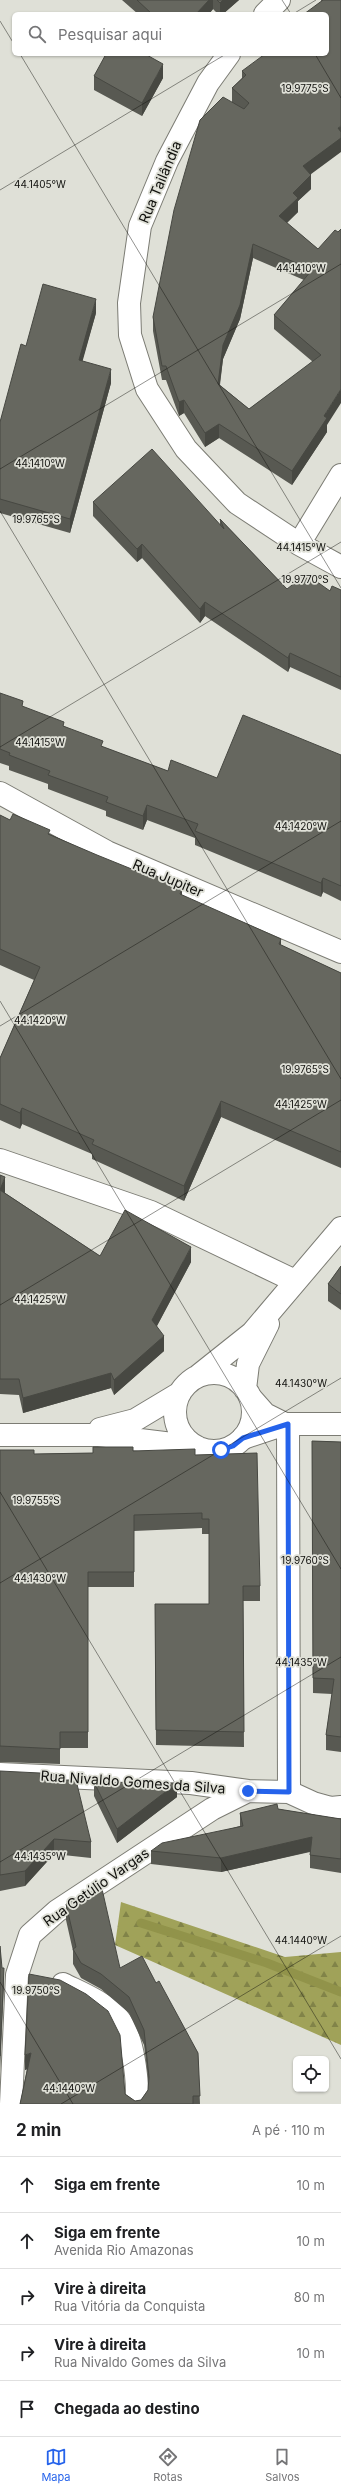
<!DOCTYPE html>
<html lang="pt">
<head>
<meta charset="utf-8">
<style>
	body { margin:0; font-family:Inter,sans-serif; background:#f2f2f2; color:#202124 }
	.controls { position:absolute; right:12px; bottom:12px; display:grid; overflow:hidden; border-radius:6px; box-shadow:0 1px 3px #0004 }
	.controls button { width:36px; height:36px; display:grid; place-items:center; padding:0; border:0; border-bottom:1px solid #e0e0e0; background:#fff; color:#202124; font:20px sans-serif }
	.stop { position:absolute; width:12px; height:12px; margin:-9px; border:3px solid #2563eb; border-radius:50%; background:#fff }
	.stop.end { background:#2563eb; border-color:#fff; box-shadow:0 1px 4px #0008 }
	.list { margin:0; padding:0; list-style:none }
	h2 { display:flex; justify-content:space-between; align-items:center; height:52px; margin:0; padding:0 16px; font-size:17px }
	h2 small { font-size:13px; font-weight:400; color:#757577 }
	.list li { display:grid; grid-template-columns:26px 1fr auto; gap:12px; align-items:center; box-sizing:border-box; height:56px; padding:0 16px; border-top:1px solid #e0e0e0 }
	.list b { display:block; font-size:15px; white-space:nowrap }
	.list p { margin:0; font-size:13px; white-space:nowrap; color:#757577 }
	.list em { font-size:13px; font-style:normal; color:#757577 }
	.icon { flex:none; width:22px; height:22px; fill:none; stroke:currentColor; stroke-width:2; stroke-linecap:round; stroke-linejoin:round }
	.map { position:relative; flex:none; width:341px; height:2104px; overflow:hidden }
	.search { position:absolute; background:#fff; box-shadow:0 1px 3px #0004; left:12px; right:12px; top:12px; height:44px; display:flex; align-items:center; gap:10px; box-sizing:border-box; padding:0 14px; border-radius:6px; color:#757577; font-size:15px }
	.sheet { height:332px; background:#fff }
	nav { display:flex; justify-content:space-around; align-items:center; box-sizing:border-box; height:56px; border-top:1px solid #e0e0e0; background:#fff; font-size:11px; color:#757577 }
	nav a { display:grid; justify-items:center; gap:2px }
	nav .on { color:#2563eb }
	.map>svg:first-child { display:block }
	.forest { fill:url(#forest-firs) }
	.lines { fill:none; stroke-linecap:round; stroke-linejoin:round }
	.stream { stroke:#91934a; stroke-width:9 }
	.minor-casing { stroke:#7c7c74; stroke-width:24 }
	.major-casing { stroke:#7c7c74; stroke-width:24 }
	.minor { stroke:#fff; stroke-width:22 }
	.major { stroke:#fff; stroke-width:22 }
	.wall { fill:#585952; fill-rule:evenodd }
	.shaded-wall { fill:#474842 }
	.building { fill:#66675f; stroke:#474842; fill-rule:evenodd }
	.route { stroke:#2563eb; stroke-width:5 }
	.ticks { fill:none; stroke:#11110e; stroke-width:1; stroke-opacity:0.45 }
	.labels { text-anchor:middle; stroke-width:3.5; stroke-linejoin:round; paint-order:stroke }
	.street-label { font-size:14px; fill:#11110e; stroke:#dfe0d7 }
	.ticks-label { font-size:10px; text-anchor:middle; fill:#11110e; stroke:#dfe0d7; stroke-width:3.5; stroke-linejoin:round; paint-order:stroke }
</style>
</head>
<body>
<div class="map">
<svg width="341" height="2104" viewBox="0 0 341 2104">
	<defs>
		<pattern id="forest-firs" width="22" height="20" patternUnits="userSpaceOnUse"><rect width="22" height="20" fill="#a0a259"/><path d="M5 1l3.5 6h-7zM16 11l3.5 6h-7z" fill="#818348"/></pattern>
	</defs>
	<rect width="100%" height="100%" fill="#dfe0d7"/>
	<path class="forest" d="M 121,1902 L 285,1957 L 341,1952 L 341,2045 L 115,1945 Z"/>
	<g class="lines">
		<path class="stream" d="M 141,1923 L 267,1963 L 341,1992"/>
		<defs>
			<path id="minor" d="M 265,14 L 279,0
				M 229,54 L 208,83 L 167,161 L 140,226 L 129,303 L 130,335 L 147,389 L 186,449 L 237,503 L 299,544 L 341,567
				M 299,544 L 341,475
				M 0,793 L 107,852 L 341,952
				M 0,1160 L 151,1212 L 295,1281
				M 250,1397 L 265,1414 L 285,1424
				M 288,1424 L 289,1792
				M 243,1438 L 285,1424 L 341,1424
				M 0,1774 L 191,1783 L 248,1791 L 289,1792 L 313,1803 L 331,1808 L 341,1807
				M 63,1984 C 81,1993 104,2002 118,2018 C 133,2035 139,2082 136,2104
				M 11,2104 L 17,1975 L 30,1935 L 57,1911 L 212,1809 L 248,1791"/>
			<path id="major" d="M175 1412a39 39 0 1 1 78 0a39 39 0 1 1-78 0Z
				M 198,1376 L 252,1333 L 341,1228
				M 245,1389 L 248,1364 L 268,1324
				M 100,1429 L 135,1420 L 180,1393
				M 0,1435 L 99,1435 L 197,1447"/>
		</defs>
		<use href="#minor" class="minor-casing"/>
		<use href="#major" class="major-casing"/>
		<use href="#minor" class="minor"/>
		<use href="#major" class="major"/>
	</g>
	<path class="wall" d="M 122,0 L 239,0 L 223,14 L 218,14 L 213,9 L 209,14 L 138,14 Z
		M 321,0 L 341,0 L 311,174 L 311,189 L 298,201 L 298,212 L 287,223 L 318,249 L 327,432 L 292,485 L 219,438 L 205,447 L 184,413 L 179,416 L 166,380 L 162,380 L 153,331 L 153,317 L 234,104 L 232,102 L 232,88 L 242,78 L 242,71 L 327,54 ZM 253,258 L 304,280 L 274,315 L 274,329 L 313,362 L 249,409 L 220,385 L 223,359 L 240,319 Z
		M 94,76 L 163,78 L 142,116 L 94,90 Z
		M 96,313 L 82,361 L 111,383 L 70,533 L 0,513 L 0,422 L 26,346 Z
		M 93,502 L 220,525 L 220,519 L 287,589 L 330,591 L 341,590 L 341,690 L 290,667 L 288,672 L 205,616 L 200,623 L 142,558 L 137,562 L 93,516 Z
		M 0,693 L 23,707 L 64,726 L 103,747 L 168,771 L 217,778 L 341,755 L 341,901 L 323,892 L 321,897 L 195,845 L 195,838 L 147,820 L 143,830 L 106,816 L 106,811 L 48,789 L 48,784 L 9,770 L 9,766 L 0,763 Z
		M 0,815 L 10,820 L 50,834 L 182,895 L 281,945 L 341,973 L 341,1168 L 221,1117 L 184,1201 L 92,1159 L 92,1154 L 22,1124 L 20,1129 L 0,1120 L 0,1058 L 34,980 L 0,965 Z
		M 0,1175 L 5,1193 L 100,1256 L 191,1262 L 157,1326 L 164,1351 L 114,1395 L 111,1388 L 23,1413 L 19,1395 L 0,1394 Z
		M 341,1266 L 341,1310 L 328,1301 L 328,1284 Z
		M 312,1441 L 341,1442 L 341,1752 L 326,1750 L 326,1735 L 332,1694 L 313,1693 Z
		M 0,1450 L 34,1454 L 93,1453 L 133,1451 L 195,1455 L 260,1586 L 260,1601 L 243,1601 L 244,1747 L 156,1745 L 155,1604 L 209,1604 L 209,1534 L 202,1534 L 202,1528 L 134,1531 L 134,1587 L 88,1587 L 88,1748 L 60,1748 L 60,1764 L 0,1762 Z
		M 0,1771 L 60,1780 L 91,1842 L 91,1858 L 54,1854 L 25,1886 L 0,1891 Z
		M 94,1782 L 177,1797 L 117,1843 L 94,1796 Z
		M 278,1809 L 341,1819 L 341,1873 L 310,1868 L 310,1852 L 221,1872 L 151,1864 L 151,1851 L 240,1826 L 240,1813 Z
		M 66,1904 L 120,1968 L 156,1983 L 198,2053 L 200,2104 L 20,2104 L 27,2069 L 25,2070 L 25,2055 L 125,2094 L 135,2101 L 141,2100 L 148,2090 L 149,2086 L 144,2045 L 129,2013 L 101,1989 L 81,1978 L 73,1964 L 73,1951 L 66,1920 Z"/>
	<path class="shaded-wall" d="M 209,0 L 213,0 L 213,9 L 209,14 L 196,14 Z
		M 223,0 L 239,0 L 223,14 L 220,14 L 220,3 Z
		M 163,64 L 163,78 L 142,116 L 142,103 Z
		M 341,126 L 341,152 L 303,180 L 303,166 L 338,128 Z
		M 311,175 L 311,189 L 298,201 L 298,212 L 279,230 L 279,216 L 293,193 Z
		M 253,244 L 253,258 L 240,319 L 223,359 L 218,397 L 218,384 L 223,345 Z
		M 96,299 L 96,313 L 79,374 L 79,360 Z
		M 111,369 L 111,383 L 70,533 L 70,519 Z
		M 341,389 L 341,403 L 327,425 L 327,432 L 292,485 L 292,471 L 324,416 Z
		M 184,400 L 184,413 L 179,416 L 179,402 Z
		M 219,424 L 219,438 L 205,447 L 205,433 Z
		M 142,544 L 142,558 L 137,562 L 137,549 Z
		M 205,602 L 205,616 L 200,623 L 200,609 Z
		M 290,653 L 290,667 L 288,672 L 288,658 Z
		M 147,805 L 147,820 L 143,830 L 143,816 Z
		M 323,878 L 323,892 L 321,897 L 321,883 Z
		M 182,888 L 182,903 L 180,894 Z
		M 281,939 L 281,954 L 279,944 Z
		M 221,1101 L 221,1117 L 184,1201 L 184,1186 Z
		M 22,1108 L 22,1124 L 20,1129 L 20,1113 Z
		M 5,1177 L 5,1193 L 0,1206 L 0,1190 Z
		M 191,1247 L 191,1262 L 152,1335 L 152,1320 Z
		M 164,1336 L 164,1351 L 114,1395 L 114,1380 Z
		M 111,1373 L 111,1388 L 23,1413 L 23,1398 Z
		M 177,1783 L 177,1797 L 117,1843 L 117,1829 Z
		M 312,1837 L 312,1851 L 221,1872 L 221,1858 Z
		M 54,1839 L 54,1854 L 25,1886 L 25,1871 Z
		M 4,1968 L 4,1984 L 0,2071 L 0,2056 Z
		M 31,2053 L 31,2068 L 25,2070 L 25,2055 Z"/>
	<path class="building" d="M 137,0 L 209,0 L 196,14 L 152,14 Z
		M 217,0 L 223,0 L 220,3 Z
		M 323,0 L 341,0 L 341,126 L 338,128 L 341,132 L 341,138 L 303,166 L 311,175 L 293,193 L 298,198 L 279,216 L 318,249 L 335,230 L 338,232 L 341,229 L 341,389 L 324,416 L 327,418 L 292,471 L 219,424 L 205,433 L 184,400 L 179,402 L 166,366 L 162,366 L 153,317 L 174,210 L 200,120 L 223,97 L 244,109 L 249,103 L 232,88 L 246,75 L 242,71 L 265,54 L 327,54 L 327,14 L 304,14 ZM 253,244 L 312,270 L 274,315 L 321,355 L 249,409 L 218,384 L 223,345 L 240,305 Z
		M 106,54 L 145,54 L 163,64 L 142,103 L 94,76 Z
		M 43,284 L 96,299 L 79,360 L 111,369 L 70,519 L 0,499 L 0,422 L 21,344 L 26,346 Z
		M 152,449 L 224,529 L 220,519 L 287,589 L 306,574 L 330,591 L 332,586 L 341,590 L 341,677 L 290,653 L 288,658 L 205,602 L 200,609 L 142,544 L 137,549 L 93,502 Z
		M 0,693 L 23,701 L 22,706 L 64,722 L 63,726 L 103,741 L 101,746 L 168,771 L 171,760 L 217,778 L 243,715 L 341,755 L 341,886 L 323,878 L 321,883 L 195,831 L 198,824 L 147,805 L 143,816 L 106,802 L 108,797 L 48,775 L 50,771 L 9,755 L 10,753 L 0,749 Z
		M 13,814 L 50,830 L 48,834 L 97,855 L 144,874 L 146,871 L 182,888 L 180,894 L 281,939 L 279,944 L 341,973 L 341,1152 L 221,1101 L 184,1186 L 92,1144 L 94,1140 L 22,1108 L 20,1113 L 0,1104 L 0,1058 L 40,967 L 0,949 L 0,815 L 10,820 Z
		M 0,1175 L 5,1177 L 0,1190 Z
		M 0,1190 L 100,1256 L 125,1210 L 191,1247 L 152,1320 L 164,1336 L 114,1380 L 111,1373 L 23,1398 L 19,1379 L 0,1379 Z
		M 341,1266 L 341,1294 L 328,1284 Z
		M 312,1441 L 341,1442 L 341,1737 L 326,1735 L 334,1679 L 313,1678 Z
		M 93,1447 L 133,1447 L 133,1451 L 195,1449 L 195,1455 L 257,1453 L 260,1586 L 243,1586 L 244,1732 L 156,1730 L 155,1604 L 209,1604 L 209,1519 L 202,1519 L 202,1513 L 134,1515 L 134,1572 L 88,1572 L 88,1732 L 60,1732 L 60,1749 L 0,1746 L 0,1450 L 34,1450 L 34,1454 L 93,1453 Z
		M 0,1771 L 60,1774 L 60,1780 L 76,1780 L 91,1842 L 54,1839 L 25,1871 L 0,1875 Z
		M 94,1782 L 177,1783 L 117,1829 Z
		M 277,1804 L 278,1809 L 341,1819 L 341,1859 L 310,1855 L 312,1837 L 221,1858 L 151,1851 L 162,1843 L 243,1826 L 240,1813 Z
		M 102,1889 L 120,1968 L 142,1956 L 156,1983 L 159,1981 L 198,2053 L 200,2096 L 193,2096 L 193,2104 L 20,2104 L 31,2053 L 25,2055 L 29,1974 L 60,1980 L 86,1994 L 108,2011 L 120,2035 L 125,2094 L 135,2101 L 141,2100 L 148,2090 L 149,2077 L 144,2030 L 129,1997 L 101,1974 L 81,1963 L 73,1949 L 76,1947 L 66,1904 L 84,1893 Z
		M 0,1946 L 2,1968 L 4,1968 L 0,2056 Z"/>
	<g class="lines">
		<path class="route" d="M 221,1450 L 233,1446 L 243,1438 L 288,1424 L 289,1792 L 248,1791"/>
	</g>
	<path class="ticks" d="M 282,0 L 291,14M 293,14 L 316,0M 0,21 L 14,44M 20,54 L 341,588M 315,54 L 341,98M 0,190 L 226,54M 0,469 L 341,264M 0,511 L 341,1079M 0,747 L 341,542M 0,1001 L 341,1569M 0,1026 L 341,821M 0,1305 L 341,1100M 0,1492 L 341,2059M 0,1583 L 341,1378M 0,1862 L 341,1657M 0,1982 L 73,2104M 61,2104 L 341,1936"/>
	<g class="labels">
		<g class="street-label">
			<text transform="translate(160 182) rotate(-67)" y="5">Rua Tailândia</text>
			<text transform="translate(168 878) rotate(23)" y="5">Rua Jupiter</text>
			<text transform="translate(133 1782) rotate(4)" y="5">Rua Nivaldo Gomes da Silva</text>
			<text transform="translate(96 1887) rotate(-35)" y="5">Rua Getúlio Vargas</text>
		</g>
	</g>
	<g class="ticks-label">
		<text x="305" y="92">19.9775°S</text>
		<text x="40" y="188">44.1405°W</text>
		<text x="301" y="272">44.1410°W</text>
		<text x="40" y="467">44.1410°W</text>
		<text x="36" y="523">19.9765°S</text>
		<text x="301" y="551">44.1415°W</text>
		<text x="305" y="583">19.9770°S</text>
		<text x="40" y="746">44.1415°W</text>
		<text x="301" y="830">44.1420°W</text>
		<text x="40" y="1024">44.1420°W</text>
		<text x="305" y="1073">19.9765°S</text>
		<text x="301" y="1108">44.1425°W</text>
		<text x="40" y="1303">44.1425°W</text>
		<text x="301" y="1387">44.1430°W</text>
		<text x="36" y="1504">19.9755°S</text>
		<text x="305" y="1564">19.9760°S</text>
		<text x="40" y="1582">44.1430°W</text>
		<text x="301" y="1666">44.1435°W</text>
		<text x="40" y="1860">44.1435°W</text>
		<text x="301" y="1944">44.1440°W</text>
		<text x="36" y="1994">19.9750°S</text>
		<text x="69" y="2092">44.1440°W</text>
	</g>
</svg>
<div class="controls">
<button><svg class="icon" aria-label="locate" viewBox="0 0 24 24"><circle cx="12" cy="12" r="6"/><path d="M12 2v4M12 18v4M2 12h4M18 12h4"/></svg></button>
</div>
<div class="stop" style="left:221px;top:1450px"></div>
<div class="stop end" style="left:248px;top:1791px"></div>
<div class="search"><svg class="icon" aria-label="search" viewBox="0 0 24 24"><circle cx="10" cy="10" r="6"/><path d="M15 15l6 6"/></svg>Pesquisar aqui</div>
</div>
<section class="sheet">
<h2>2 min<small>A pé · 110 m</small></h2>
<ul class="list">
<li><svg class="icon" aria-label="ahead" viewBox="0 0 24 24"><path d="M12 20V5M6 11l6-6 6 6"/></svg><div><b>Siga em frente</b></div><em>10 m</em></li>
<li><svg class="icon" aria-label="ahead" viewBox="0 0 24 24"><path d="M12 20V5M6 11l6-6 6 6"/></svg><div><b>Siga em frente</b><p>Avenida Rio Amazonas</p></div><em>10 m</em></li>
<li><svg class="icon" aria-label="right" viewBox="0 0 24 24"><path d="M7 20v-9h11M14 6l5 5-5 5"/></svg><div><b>Vire à direita</b><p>Rua Vitória da Conquista</p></div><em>80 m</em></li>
<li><svg class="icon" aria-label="right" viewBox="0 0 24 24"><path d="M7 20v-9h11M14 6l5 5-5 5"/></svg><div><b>Vire à direita</b><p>Rua Nivaldo Gomes da Silva</p></div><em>10 m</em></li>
<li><svg class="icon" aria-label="arrive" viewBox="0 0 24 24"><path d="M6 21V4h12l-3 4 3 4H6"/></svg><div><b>Chegada ao destino</b></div></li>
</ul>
</section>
<nav>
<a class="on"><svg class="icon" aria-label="map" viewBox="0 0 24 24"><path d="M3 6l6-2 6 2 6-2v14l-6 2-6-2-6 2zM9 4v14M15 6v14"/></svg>Mapa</a>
<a><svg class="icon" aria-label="directions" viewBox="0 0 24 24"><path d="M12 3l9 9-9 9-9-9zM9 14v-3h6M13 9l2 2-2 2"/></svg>Rotas</a>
<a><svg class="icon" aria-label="saved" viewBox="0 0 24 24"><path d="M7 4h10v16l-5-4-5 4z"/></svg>Salvos</a>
</nav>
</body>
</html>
